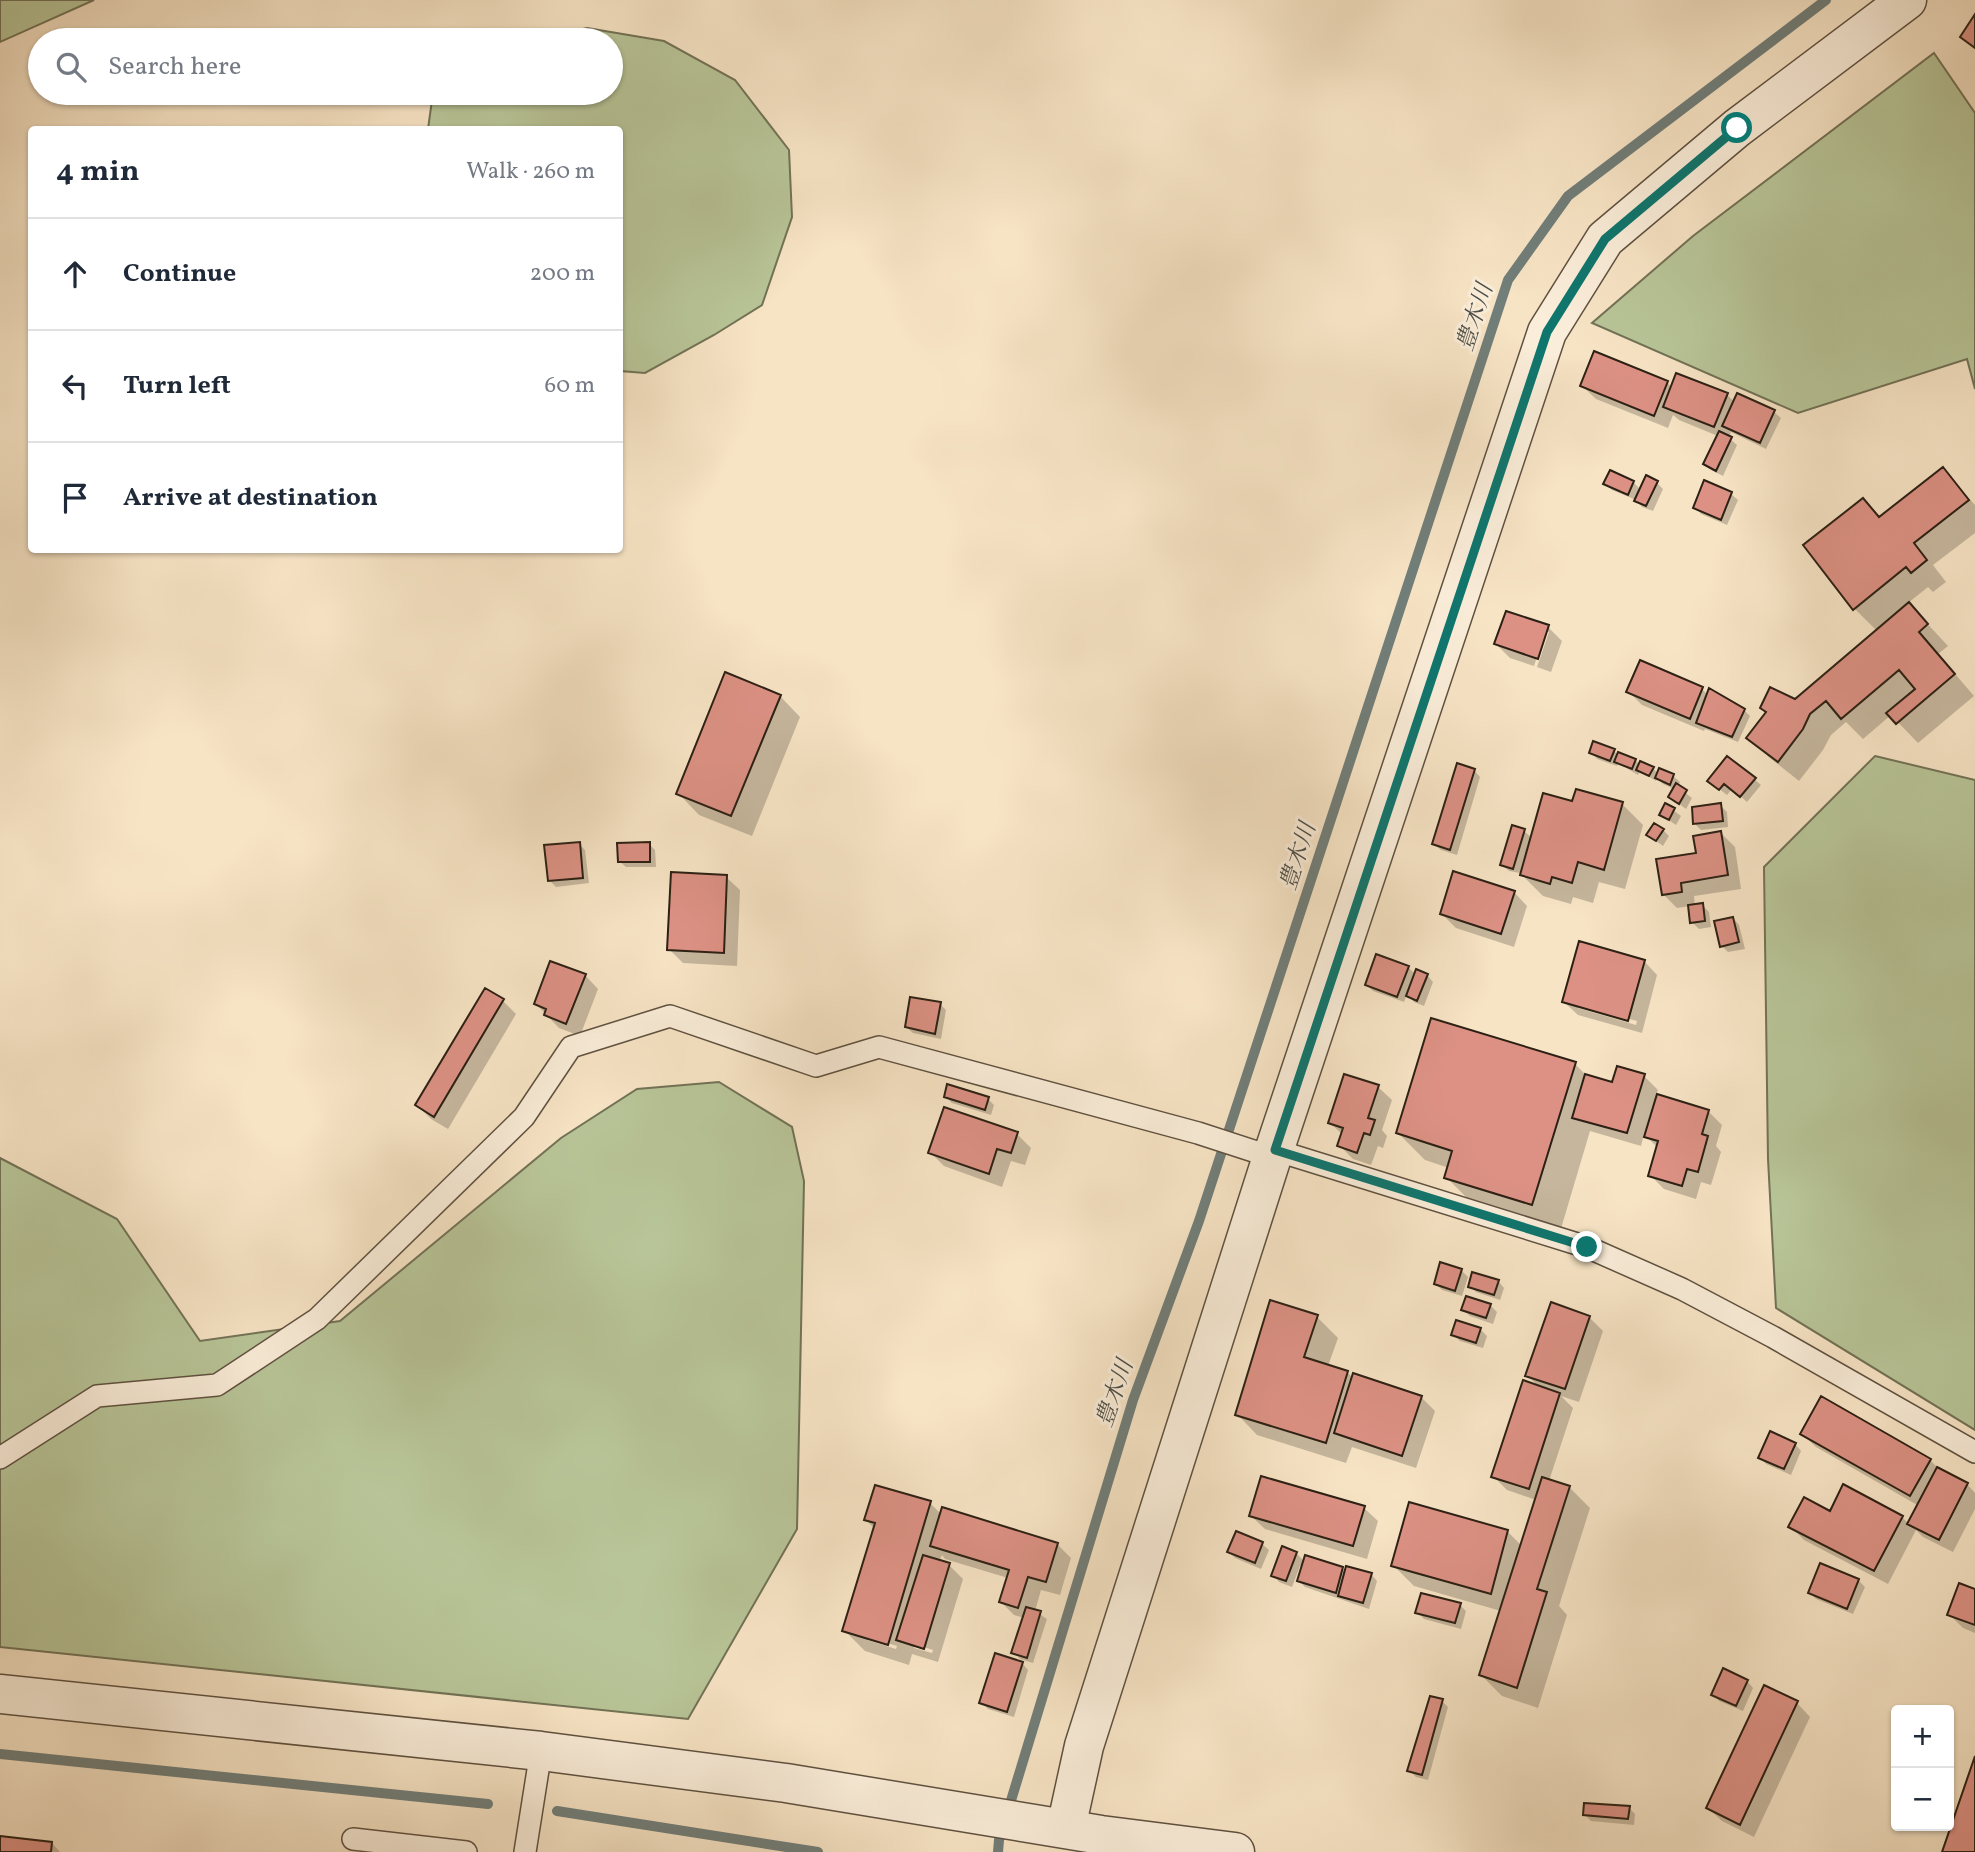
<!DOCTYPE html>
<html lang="en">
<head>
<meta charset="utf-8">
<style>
	body { margin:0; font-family:Vollkorn,"Noto Serif JP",serif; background:#f2f2f3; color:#1f2937 }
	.controls { position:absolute; right:21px; bottom:21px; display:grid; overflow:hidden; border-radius:7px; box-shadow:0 2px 5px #0004 }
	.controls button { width:63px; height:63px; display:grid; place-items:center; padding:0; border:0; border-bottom:2px solid #e0e1e3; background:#fff; color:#1f2937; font:35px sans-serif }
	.stop { position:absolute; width:21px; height:21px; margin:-16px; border:5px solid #0f766e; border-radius:50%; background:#fff }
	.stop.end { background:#0f766e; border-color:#fff; box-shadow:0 2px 7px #0008 }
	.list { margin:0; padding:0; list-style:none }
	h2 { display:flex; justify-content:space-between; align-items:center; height:91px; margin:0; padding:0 28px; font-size:30px }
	h2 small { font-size:23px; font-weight:400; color:#747a83 }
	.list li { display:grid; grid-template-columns:46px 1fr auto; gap:21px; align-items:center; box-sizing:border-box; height:112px; padding:0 28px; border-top:2px solid #e0e1e3 }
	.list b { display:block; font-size:26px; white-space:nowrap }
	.list em { font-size:23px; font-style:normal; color:#747a83 }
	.icon { flex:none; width:38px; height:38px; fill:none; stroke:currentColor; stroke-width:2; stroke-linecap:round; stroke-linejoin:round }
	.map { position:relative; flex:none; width:1975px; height:1852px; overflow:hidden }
	.search { position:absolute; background:#fff; box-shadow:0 2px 5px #0004; left:28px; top:28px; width:595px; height:77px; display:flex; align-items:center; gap:18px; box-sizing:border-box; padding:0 24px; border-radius:38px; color:#747a83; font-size:26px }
	.panel { position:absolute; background:#fff; box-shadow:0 2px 5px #0004; left:28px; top:126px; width:595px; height:427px; border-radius:7px }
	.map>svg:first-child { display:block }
	.green { fill:#b8c598; stroke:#727256; stroke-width:2 }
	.shadow { fill:#0003; fill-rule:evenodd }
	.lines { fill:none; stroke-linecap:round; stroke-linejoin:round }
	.stream { stroke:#717e79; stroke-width:10 }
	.building { fill:#dc9184; stroke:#2c2014; stroke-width:2 }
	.service-casing { stroke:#5f5140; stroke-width:24 }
	.minor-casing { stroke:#5f5140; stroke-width:41 }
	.tertiary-casing { stroke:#5f5140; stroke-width:41 }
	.service { stroke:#faedd9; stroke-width:21 }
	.minor { stroke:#faedd9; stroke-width:38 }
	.tertiary { stroke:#faedd9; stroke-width:38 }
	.route { stroke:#0f766e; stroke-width:9 }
	.labels { text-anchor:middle; stroke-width:6; stroke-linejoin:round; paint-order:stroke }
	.water-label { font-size:23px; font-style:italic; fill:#4e4f46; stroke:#faedd9 }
</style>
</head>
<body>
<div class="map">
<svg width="1975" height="1852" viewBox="0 0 1975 1852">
	<rect width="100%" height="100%" fill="#f7e4c5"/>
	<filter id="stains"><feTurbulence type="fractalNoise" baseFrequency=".00286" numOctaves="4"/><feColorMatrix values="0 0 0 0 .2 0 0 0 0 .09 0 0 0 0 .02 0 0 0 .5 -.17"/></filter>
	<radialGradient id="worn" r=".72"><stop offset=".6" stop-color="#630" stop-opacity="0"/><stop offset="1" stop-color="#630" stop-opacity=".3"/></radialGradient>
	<path class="green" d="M 0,0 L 94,0 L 0,42 Z
		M 587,28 L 664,41 L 735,80 L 789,150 L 792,217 L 762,305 L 714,335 L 645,373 L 620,371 L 620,130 L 428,129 L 432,100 L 441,93 L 611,93 L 611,40 L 534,40 Z
		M 1934,53 L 1975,113 L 1975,389 L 1967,359 L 1798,413 L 1592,323 L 1693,236 Z
		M 1875,756 L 1975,780 L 1975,1430 L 1776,1308 L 1768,1159 L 1764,867 Z
		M 719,1082 L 792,1127 L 804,1181 L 797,1529 L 688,1719 L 0,1647 L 0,1158 L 117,1219 L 200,1341 L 340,1321 L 561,1138 L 637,1089 Z"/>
	<path class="shadow" d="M 1667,382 L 1672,388 L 1727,395 L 1735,402 L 1738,395 L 1774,412 L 1781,418 L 1766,449 L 1731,432 L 1729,438 L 1737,445 L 1723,476 L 1711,470 L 1705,464 L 1718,436 L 1679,420 L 1673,415 L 1668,428 L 1596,399 L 1582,386 Z
		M 1943,470 L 1975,505 L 1975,533 L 1933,565 L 1946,582 L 1933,592 L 1928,587 L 1908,603 L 1948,646 L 1938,654 L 1974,696 L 1918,743 L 1891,715 L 1863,739 L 1846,722 L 1831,735 L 1823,750 L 1799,781 L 1770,758 L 1749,738 L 1767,713 L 1762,708 L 1794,700 L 1877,631 L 1854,608 L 1863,500 L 1881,518 Z
		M 1633,482 L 1641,490 L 1657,483 L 1663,489 L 1653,511 L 1642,507 L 1636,500 L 1612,490 L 1605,484 Z
		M 1731,494 L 1738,500 L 1727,525 L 1701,514 L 1695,507 Z
		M 1548,627 L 1562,641 L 1551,672 L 1537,667 L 1549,632 L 1545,632 L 1534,666 L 1510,658 L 1496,644 Z
		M 1702,689 L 1708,695 L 1744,710 L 1750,716 L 1738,742 L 1705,729 L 1704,731 L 1642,705 L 1628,691 Z
		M 780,696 L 800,717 L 752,836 L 699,815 L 679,794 Z
		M 1614,751 L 1619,756 L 1635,760 L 1640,765 L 1653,768 L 1658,774 L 1660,770 L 1673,776 L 1680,782 L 1678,787 L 1692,798 L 1686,809 L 1670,797 L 1674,789 L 1663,784 L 1657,778 L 1656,781 L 1640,771 L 1638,775 L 1618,763 L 1617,766 L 1597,759 L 1591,752 Z
		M 1474,770 L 1480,777 L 1457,855 L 1441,850 L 1434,844 Z
		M 1754,779 L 1761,785 L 1747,802 L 1732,789 L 1727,795 L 1709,781 Z
		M 1573,803 L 1622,804 L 1643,825 L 1625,889 L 1599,882 L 1593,903 L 1573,897 L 1571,904 L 1543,896 L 1520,873 L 1509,871 L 1502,865 L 1524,831 L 1532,838 Z
		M 1666,805 L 1681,816 L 1676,825 L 1661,815 Z
		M 1720,805 L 1727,812 L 1728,827 L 1701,830 L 1695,824 Z
		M 1663,830 L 1669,836 L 1663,846 L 1648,835 Z
		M 1721,833 L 1735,847 L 1741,889 L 1694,896 L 1695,906 L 1702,905 L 1709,912 L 1711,927 L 1699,929 L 1692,922 L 1690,906 L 1677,908 L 1663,894 L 1698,854 Z
		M 579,844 L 585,850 L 589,883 L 556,887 L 549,880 Z
		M 649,844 L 655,850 L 656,867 L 626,867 L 619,861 Z
		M 726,877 L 740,890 L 737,966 L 683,963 L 669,949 Z
		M 1514,892 L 1527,906 L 1514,947 L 1456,928 L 1442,914 Z
		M 1733,918 L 1739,925 L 1745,949 L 1728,952 L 1722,946 Z
		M 1644,961 L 1657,975 L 1642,1033 L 1578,1015 L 1564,1002 ZM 1578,1005 L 1637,1021 L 1636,1025 L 1578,1008 Z
		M 1408,967 L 1416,975 L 1427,975 L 1433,982 L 1424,1006 L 1414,1002 L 1407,994 L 1404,1002 L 1373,991 L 1367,985 Z
		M 585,975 L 598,989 L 580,1036 L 559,1028 L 536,1004 Z
		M 503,1001 L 516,1014 L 448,1129 L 431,1119 L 417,1105 Z
		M 940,1004 L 946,1010 L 941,1039 L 913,1033 L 906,1027 Z
		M 1575,1064 L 1588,1077 L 1613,1084 L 1644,1076 L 1658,1090 L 1656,1095 L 1708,1111 L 1722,1125 L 1716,1146 L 1721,1152 L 1711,1185 L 1701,1182 L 1696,1199 L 1664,1189 L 1650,1175 L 1658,1148 L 1644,1134 L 1641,1146 L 1590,1131 L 1560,1232 L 1474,1205 L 1446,1177 L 1449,1168 L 1425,1160 L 1398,1133 Z
		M 1378,1087 L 1392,1100 L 1382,1130 L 1387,1136 L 1383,1148 L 1378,1146 L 1371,1165 L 1353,1159 L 1339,1145 L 1343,1135 L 1330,1123 Z
		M 946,1097 L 988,1099 L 994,1105 L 991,1115 L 952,1103 Z
		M 1017,1134 L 1031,1148 L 1025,1165 L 1011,1161 L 1002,1187 L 944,1166 L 931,1153 Z
		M 1461,1270 L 1468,1277 L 1462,1296 L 1442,1290 L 1436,1284 Z
		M 1498,1281 L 1504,1288 L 1500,1300 L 1476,1292 L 1470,1286 Z
		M 1490,1305 L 1497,1312 L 1493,1324 L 1470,1316 L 1463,1310 Z
		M 1552,1305 L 1590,1318 L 1603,1331 L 1579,1402 L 1561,1396 L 1573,1408 L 1549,1481 L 1569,1487 L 1590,1508 L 1559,1606 L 1567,1615 L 1538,1708 L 1502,1696 L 1481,1675 L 1501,1611 L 1414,1586 L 1393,1565 L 1507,1531 L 1522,1546 L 1536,1500 L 1507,1490 L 1493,1476 L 1540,1388 L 1527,1375 Z
		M 1317,1317 L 1338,1338 L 1328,1366 L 1347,1372 L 1353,1378 L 1421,1397 L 1435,1411 L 1416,1468 L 1352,1447 L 1346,1463 L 1257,1435 L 1237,1414 Z
		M 1480,1329 L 1487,1336 L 1483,1348 L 1460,1341 L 1453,1335 Z
		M 1802,1434 L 1930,1460 L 1940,1470 L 1967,1484 L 1975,1493 L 1975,1509 L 1953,1552 L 1923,1537 L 1916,1530 L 1888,1584 L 1804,1540 L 1790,1526 L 1830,1513 L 1902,1517 L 1909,1524 L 1919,1506 L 1816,1447 Z
		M 1795,1444 L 1801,1451 L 1791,1475 L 1766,1464 L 1760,1457 Z
		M 930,1503 L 941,1514 L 1057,1544 L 1071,1558 L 1060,1595 L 1041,1590 L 1035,1611 L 1047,1619 L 1033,1663 L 1020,1659 L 1013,1652 L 1024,1618 L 1014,1615 L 1001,1602 L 1008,1578 L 945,1559 L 942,1555 L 939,1562 L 949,1565 L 963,1579 L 938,1662 L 912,1654 L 909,1665 L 865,1651 L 844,1630 L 875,1529 L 866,1520 ZM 867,1637 L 897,1646 L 896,1649 L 867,1640 ZM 914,1644 L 933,1650 L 932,1653 L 914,1648 Z
		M 1364,1508 L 1378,1521 L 1367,1559 L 1265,1529 L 1251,1516 Z
		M 1262,1544 L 1269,1550 L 1261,1569 L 1235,1558 L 1229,1552 Z
		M 1296,1553 L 1304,1561 L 1342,1568 L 1346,1572 L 1371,1574 L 1377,1581 L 1369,1609 L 1305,1587 L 1299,1581 L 1303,1567 L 1300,1566 L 1292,1587 L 1279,1582 L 1273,1575 Z
		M 1858,1580 L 1865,1587 L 1853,1614 L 1816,1599 L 1810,1593 Z
		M 1975,1590 L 1975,1633 L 1963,1628 L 1949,1614 Z
		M 1460,1605 L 1466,1611 L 1461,1629 L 1424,1619 L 1417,1612 Z
		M 1022,1663 L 1028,1670 L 1014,1717 L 988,1709 L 981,1702 Z
		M 1747,1681 L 1753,1688 L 1743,1711 L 1719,1701 L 1713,1694 Z
		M 1442,1701 L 1448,1707 L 1428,1780 L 1416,1777 L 1409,1770 Z
		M 1797,1703 L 1810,1717 L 1754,1837 L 1722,1821 L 1708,1808 Z
		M 1629,1808 L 1635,1814 L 1634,1825 L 1591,1821 L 1585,1815 Z
		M 0,1838 L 52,1843 L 60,1852 L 0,1852 Z"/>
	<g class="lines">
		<path class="stream" d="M 0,1754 L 488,1804
			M 557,1811 L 818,1852
			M 998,1852 L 999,1840 L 1133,1400 L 1199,1221 L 1508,280 L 1568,196 L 1826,0"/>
	</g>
	<path class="building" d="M 1975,14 L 1975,48 L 1960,37 Z
		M 1594,351 L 1668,381 L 1654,416 L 1580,386 Z
		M 1676,373 L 1728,393 L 1714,427 L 1663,407 Z
		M 1737,393 L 1775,410 L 1760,443 L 1722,426 Z
		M 1719,431 L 1732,437 L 1716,471 L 1703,464 Z
		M 1943,467 L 1969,500 L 1914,543 L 1927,560 L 1911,573 L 1906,567 L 1853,610 L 1803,545 L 1863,498 L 1879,517 Z
		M 1610,470 L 1634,481 L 1628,495 L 1603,484 Z
		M 1646,475 L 1658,481 L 1646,506 L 1634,501 Z
		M 1704,480 L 1732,492 L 1721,520 L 1693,508 Z
		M 1909,602 L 1928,624 L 1919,632 L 1955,674 L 1896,724 L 1886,713 L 1915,689 L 1899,670 L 1841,719 L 1826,701 L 1810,714 L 1803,729 L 1778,762 L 1746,738 L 1766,712 L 1760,708 L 1770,687 L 1795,699 Z
		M 1506,611 L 1549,625 L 1538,659 L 1494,644 Z
		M 1640,660 L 1703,687 L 1690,719 L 1626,692 Z
		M 725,672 L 781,695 L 731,816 L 676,794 Z
		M 1709,688 L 1745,709 L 1732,737 L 1696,723 Z
		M 1593,741 L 1615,749 L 1610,761 L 1589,753 Z
		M 1618,752 L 1636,759 L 1632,769 L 1614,762 Z
		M 1727,756 L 1756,778 L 1740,797 L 1724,784 L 1719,790 L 1707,781 Z
		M 1640,761 L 1654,767 L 1649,776 L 1636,770 Z
		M 1457,763 L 1475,769 L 1450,850 L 1432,844 Z
		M 1659,768 L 1674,774 L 1670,785 L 1655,778 Z
		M 1676,783 L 1687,790 L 1679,804 L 1668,797 Z
		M 1576,789 L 1623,802 L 1604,870 L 1578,862 L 1572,883 L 1552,877 L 1550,884 L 1520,875 L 1543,793 L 1572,801 Z
		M 1665,803 L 1675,808 L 1669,820 L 1659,815 Z
		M 1721,803 L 1723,821 L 1693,824 L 1692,807 Z
		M 1654,823 L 1664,829 L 1656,841 L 1646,835 Z
		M 1512,825 L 1525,829 L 1513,869 L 1500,865 Z
		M 1721,831 L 1728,875 L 1681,883 L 1682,892 L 1662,895 L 1656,859 L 1696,853 L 1693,836 Z
		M 580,842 L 583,878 L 548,881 L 544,845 Z
		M 650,842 L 650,862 L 618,862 L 617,843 Z
		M 1453,871 L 1515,891 L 1501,934 L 1440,914 Z
		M 671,872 L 727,875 L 724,953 L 667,950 Z
		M 1703,903 L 1705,921 L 1690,923 L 1688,905 Z
		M 1733,917 L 1739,942 L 1720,947 L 1714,921 Z
		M 1579,941 L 1645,960 L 1628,1021 L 1562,1002 Z
		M 1376,954 L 1409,966 L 1397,997 L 1365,985 Z
		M 550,961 L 586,974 L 566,1024 L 544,1015 L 546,1009 L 534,1004 Z
		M 1416,969 L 1428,974 L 1417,1001 L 1406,996 Z
		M 485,988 L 504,999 L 434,1117 L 415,1105 Z
		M 910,997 L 941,1002 L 935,1034 L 905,1027 Z
		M 1431,1018 L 1576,1062 L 1532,1205 L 1444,1178 L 1452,1151 L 1396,1133 Z
		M 1617,1066 L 1645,1074 L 1627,1133 L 1572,1118 L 1585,1074 L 1612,1082 Z
		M 1344,1074 L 1379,1085 L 1368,1118 L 1375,1120 L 1370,1135 L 1364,1133 L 1357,1153 L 1337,1146 L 1343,1128 L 1328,1123 Z
		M 947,1084 L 989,1097 L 985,1110 L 944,1097 Z
		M 1657,1094 L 1709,1110 L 1702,1134 L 1708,1136 L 1698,1172 L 1687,1169 L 1682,1186 L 1648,1176 L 1658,1141 L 1644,1137 Z
		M 944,1107 L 1018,1132 L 1011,1153 L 997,1149 L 989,1174 L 928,1153 Z
		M 1440,1262 L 1462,1269 L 1455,1291 L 1434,1284 Z
		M 1472,1272 L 1499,1280 L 1494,1295 L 1468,1287 Z
		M 1466,1296 L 1491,1304 L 1486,1318 L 1461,1310 Z
		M 1270,1300 L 1318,1315 L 1304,1357 L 1348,1371 L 1326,1443 L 1235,1415 Z
		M 1551,1302 L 1590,1316 L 1565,1389 L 1525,1376 Z
		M 1456,1320 L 1481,1328 L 1476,1343 L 1451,1335 Z
		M 1353,1373 L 1422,1396 L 1402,1456 L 1334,1433 Z
		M 1523,1380 L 1560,1393 L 1529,1489 L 1491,1477 Z
		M 1821,1396 L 1931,1459 L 1910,1496 L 1800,1434 Z
		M 1770,1431 L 1796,1443 L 1784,1469 L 1758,1458 Z
		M 1937,1467 L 1968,1483 L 1939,1540 L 1907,1524 Z
		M 1261,1476 L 1365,1506 L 1353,1546 L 1249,1516 Z
		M 1542,1477 L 1570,1486 L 1537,1589 L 1547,1592 L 1517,1688 L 1479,1675 Z
		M 1843,1484 L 1903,1516 L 1874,1571 L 1788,1527 L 1804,1497 L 1830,1511 Z
		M 875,1485 L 931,1501 L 888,1645 L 842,1631 L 875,1523 L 864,1520 Z
		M 1409,1502 L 1508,1530 L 1491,1594 L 1391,1566 Z
		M 942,1507 L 1058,1543 L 1046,1582 L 1028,1577 L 1018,1608 L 999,1602 L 1009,1570 L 930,1546 Z
		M 1236,1531 L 1263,1542 L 1255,1563 L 1227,1552 Z
		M 1282,1546 L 1297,1552 L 1286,1581 L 1271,1576 Z
		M 923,1555 L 950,1563 L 924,1649 L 896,1640 Z
		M 1305,1555 L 1343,1567 L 1336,1593 L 1297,1581 Z
		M 1820,1563 L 1859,1579 L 1847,1609 L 1808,1593 Z
		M 1346,1566 L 1372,1573 L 1363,1603 L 1338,1596 Z
		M 1959,1583 L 1975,1589 L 1975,1625 L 1947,1615 Z
		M 1421,1593 L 1461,1603 L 1455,1623 L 1415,1613 Z
		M 1026,1607 L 1041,1611 L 1027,1658 L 1011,1653 Z
		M 995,1653 L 1023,1662 L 1007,1712 L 979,1703 Z
		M 1723,1668 L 1748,1680 L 1736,1706 L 1711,1695 Z
		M 1764,1685 L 1798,1701 L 1740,1825 L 1706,1808 Z
		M 1430,1696 L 1443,1699 L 1422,1775 L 1407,1771 Z
		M 1975,1756 L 1975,1852 L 1942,1852 Z
		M 1584,1803 L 1630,1806 L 1628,1819 L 1583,1815 Z
		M 0,1836 L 52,1842 L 51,1852 L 0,1852 Z"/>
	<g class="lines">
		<defs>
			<path id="service" d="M 1275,1150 L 1587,1247 L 1682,1289 L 1773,1337 L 1975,1452
				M 0,1458 L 97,1396 L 217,1385 L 317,1319 L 524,1117 L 571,1047 L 670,1016 L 816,1066 L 879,1047 L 1198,1133 L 1272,1157
				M 353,1839 L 466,1852
				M 525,1852 L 541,1751"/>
			<path id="minor" d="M 1066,1828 L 1084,1746 L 1272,1157 L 1547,332 L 1605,239 L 1737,128 L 1907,0"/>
			<path id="tertiary" d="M 0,1694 L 541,1751 L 786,1783 L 1101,1835 L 1235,1852"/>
		</defs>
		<use href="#service" class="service-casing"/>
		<use href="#minor" class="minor-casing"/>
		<use href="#tertiary" class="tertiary-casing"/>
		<use href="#service" class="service"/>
		<use href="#minor" class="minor"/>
		<use href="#tertiary" class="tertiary"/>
	</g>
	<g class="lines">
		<path class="route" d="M 1587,1247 L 1275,1150 L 1547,332 L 1605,239 L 1737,128"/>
	</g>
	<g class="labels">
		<g class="water-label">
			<text transform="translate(1474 317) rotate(-72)" y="8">豊木川</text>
			<text transform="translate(1297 856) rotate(-72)" y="8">豊木川</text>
			<text transform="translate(1114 1393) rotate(-71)" y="8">豊木川</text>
		</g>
	</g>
	<rect width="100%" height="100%" filter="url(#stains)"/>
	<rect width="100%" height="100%" fill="url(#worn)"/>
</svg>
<div class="controls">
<button>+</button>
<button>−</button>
</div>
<div class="stop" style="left:1737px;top:128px"></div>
<div class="stop end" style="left:1587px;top:1247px"></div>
<div class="search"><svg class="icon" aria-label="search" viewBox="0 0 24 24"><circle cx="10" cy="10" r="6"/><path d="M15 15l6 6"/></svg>Search here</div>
<section class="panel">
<h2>4 min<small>Walk · 260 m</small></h2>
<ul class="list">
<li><svg class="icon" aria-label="ahead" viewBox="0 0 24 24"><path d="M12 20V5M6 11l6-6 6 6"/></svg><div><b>Continue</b></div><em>200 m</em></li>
<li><svg class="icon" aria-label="left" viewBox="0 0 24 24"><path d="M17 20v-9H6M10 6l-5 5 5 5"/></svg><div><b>Turn left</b></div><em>60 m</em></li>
<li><svg class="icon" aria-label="arrive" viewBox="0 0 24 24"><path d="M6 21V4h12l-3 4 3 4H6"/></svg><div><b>Arrive at destination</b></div></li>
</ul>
</section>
</div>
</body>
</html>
